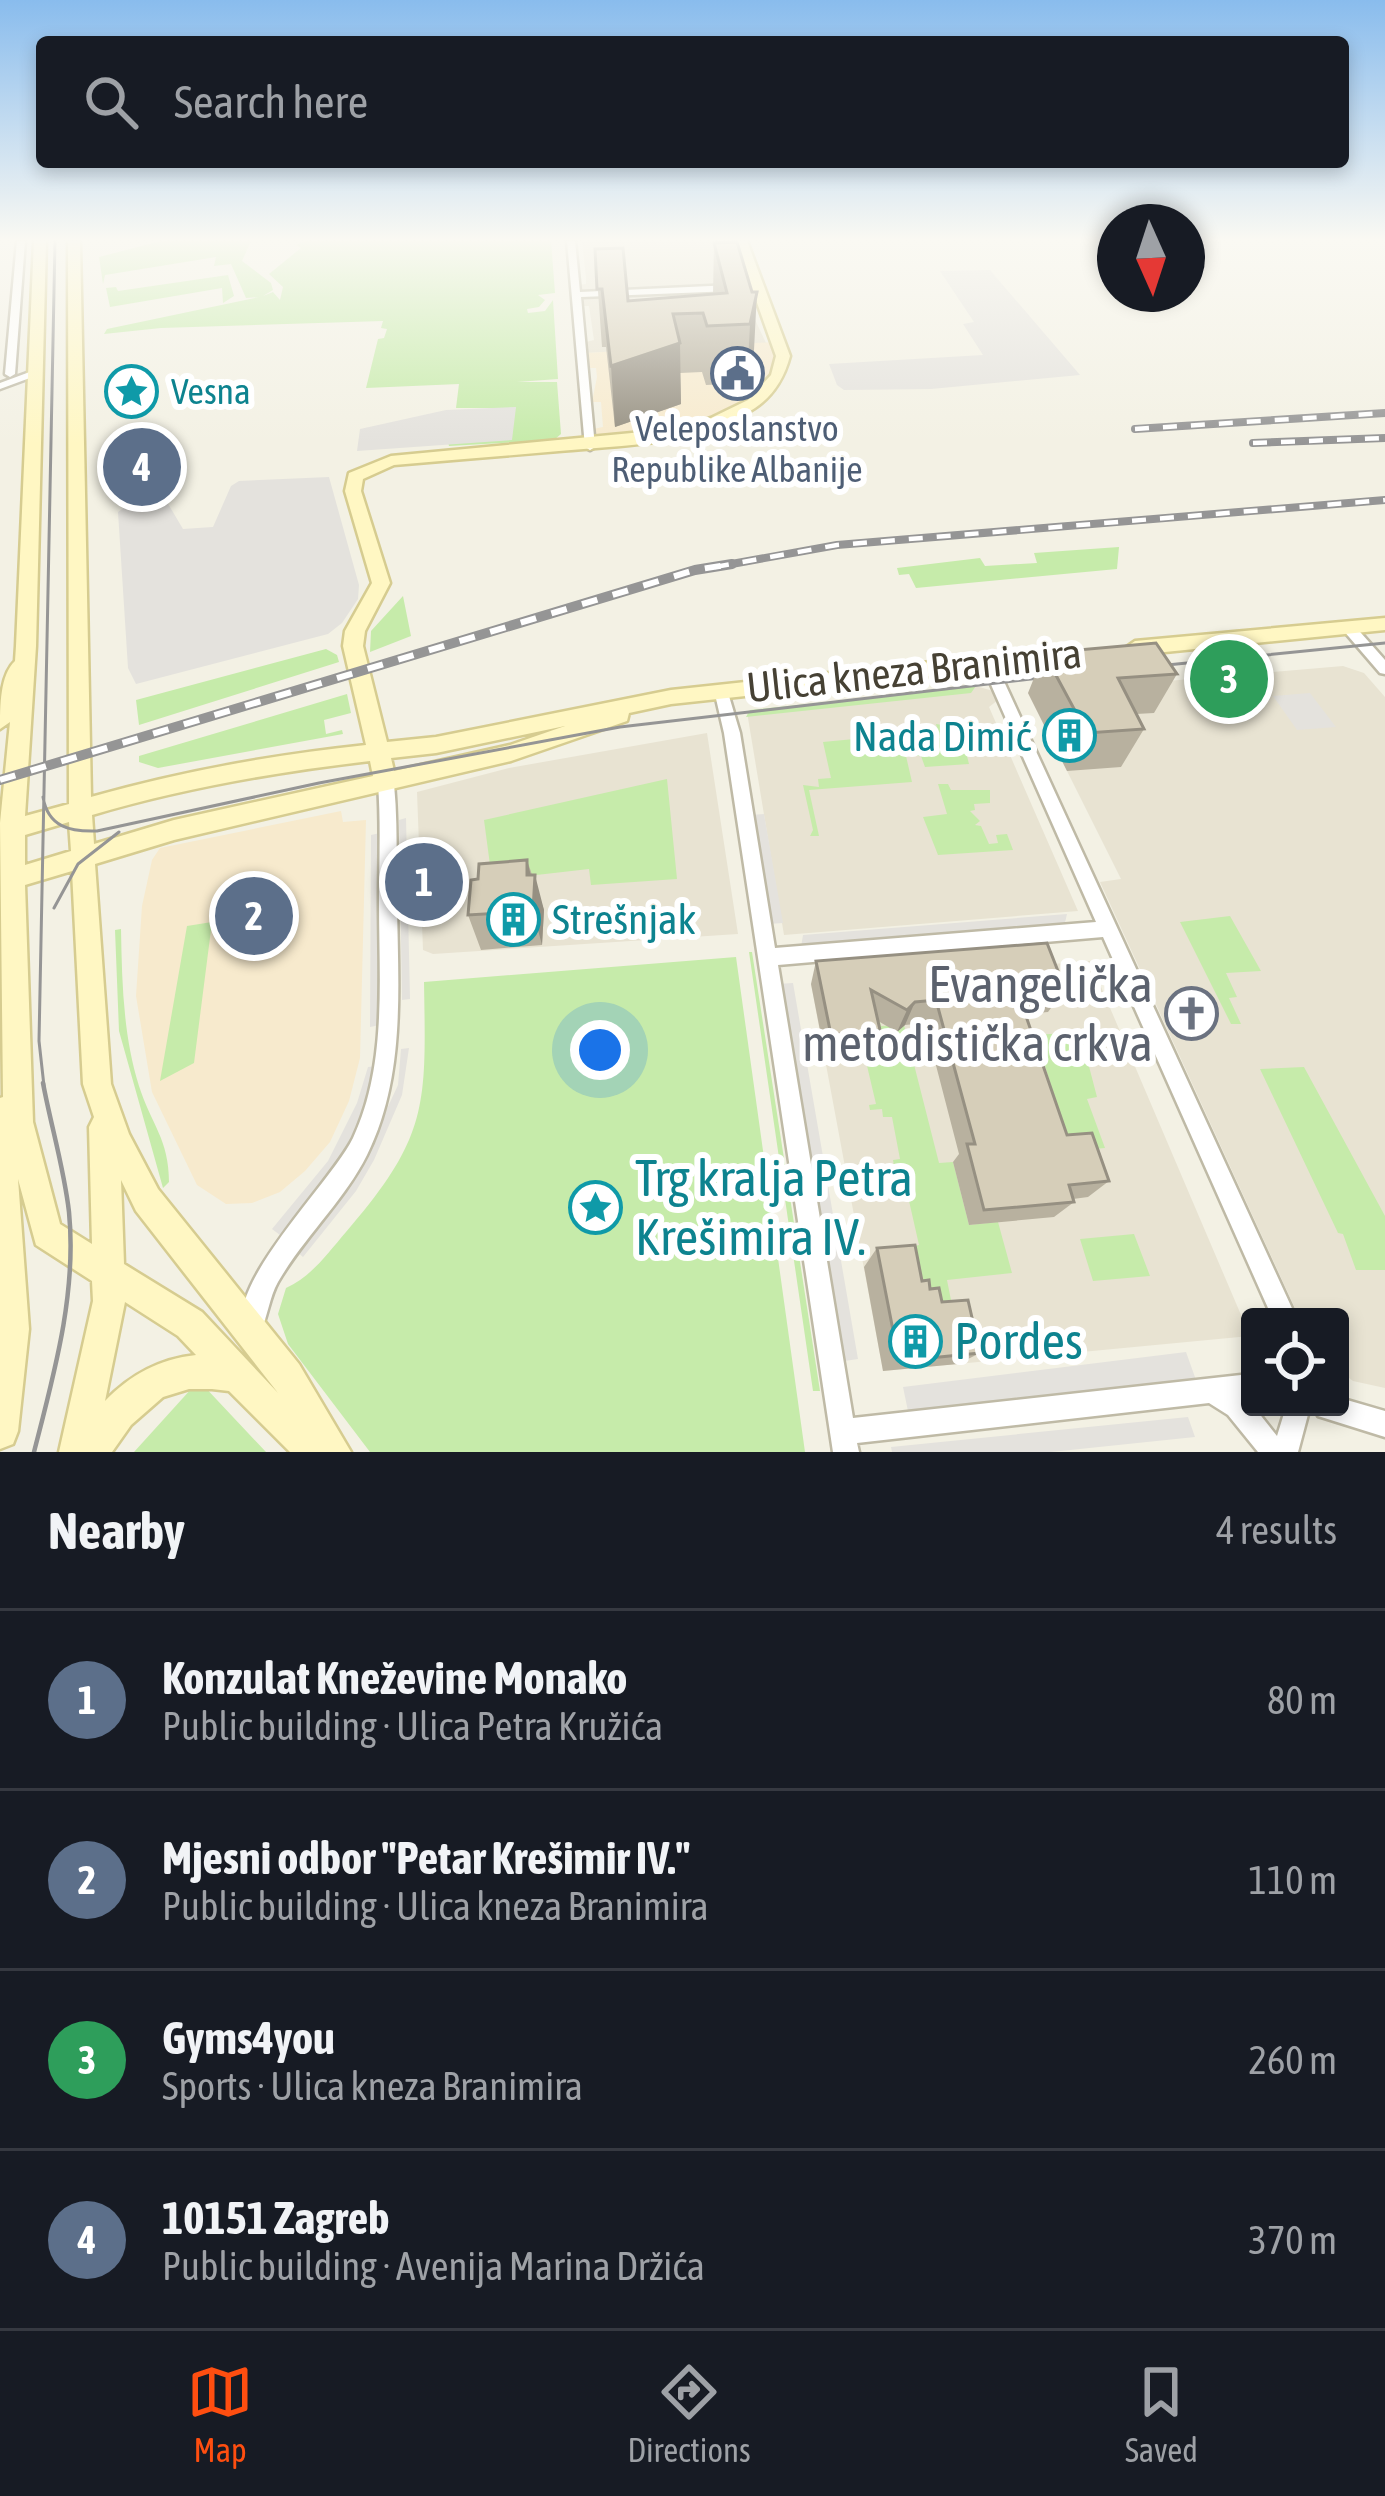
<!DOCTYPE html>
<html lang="en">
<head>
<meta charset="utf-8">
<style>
	body { margin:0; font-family:"Asap Condensed",sans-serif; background:#20242c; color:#f1f3f6 }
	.controls { position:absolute; right:36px; bottom:36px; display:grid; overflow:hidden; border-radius:12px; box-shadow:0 6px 18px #0003 }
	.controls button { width:108px; height:108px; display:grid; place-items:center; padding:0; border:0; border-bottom:3px solid #363941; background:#171b24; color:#f1f3f6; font:60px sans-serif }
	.compass { position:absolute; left:1097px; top:204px; width:108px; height:108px; border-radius:50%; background:#171b24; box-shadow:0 6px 18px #0003; rotate:177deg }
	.you { position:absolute; left:600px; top:1050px; width:42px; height:42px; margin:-30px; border:9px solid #fff; border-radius:50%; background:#1a73e8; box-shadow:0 0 0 18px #1a73e833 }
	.badge { display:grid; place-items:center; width:78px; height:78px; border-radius:50%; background:#ff4e10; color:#fff; font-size:39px; font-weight:700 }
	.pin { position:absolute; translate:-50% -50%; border:6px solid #fff; box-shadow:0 3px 12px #0006 }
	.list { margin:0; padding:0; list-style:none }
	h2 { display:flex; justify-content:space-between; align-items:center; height:156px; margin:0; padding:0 48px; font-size:51px }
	h2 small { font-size:39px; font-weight:400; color:#9ea1a6 }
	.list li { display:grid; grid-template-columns:78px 1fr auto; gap:36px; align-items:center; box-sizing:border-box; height:180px; padding:0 48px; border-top:3px solid #363941 }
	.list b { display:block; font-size:45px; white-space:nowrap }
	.list p { margin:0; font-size:39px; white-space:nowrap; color:#9ea1a6 }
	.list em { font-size:39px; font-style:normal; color:#9ea1a6 }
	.icon { flex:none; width:66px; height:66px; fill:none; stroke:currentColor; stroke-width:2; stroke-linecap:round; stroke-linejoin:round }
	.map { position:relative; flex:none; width:1385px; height:1452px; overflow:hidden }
	.search { position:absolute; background:#171b24; box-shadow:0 6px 18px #0003; left:36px; right:36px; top:36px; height:132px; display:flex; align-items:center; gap:30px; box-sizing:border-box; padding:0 42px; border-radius:12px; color:#9ea1a6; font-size:45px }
	.sheet { height:876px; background:#171b24 }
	nav { display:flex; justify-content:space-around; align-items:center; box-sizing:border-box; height:168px; border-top:3px solid #363941; background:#171b24; font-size:33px; color:#9ea1a6 }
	nav a { display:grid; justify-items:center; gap:6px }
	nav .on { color:#ff4e10 }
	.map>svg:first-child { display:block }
	.residential { fill:#e8e3d2 }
	.commercial { fill:#f7eacd }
	.green { fill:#c6ebaa }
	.parking { fill:#e4e2dd }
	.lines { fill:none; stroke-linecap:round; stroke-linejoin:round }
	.street-casing { stroke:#bfbaa6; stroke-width:5 }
	.secondary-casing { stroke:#d6cc90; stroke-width:5 }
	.street { fill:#fff; fill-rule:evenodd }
	.secondary { fill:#fff7c3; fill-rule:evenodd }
	.tram-far1 { stroke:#959595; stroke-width:3 }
	.tram { stroke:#959595; stroke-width:4.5 }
	.rail-far1-casing { stroke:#959595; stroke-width:8 }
	.rail-casing { stroke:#959595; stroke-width:10 }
	.rail-far1 { stroke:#fff; stroke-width:4.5; stroke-dasharray:14; stroke-linecap:butt }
	.rail { stroke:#fff; stroke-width:6; stroke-dasharray:16; stroke-linecap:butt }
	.wall { fill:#b8b19f }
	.shaded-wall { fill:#969082 }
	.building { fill:#d6ceb9; stroke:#969082; stroke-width:3 }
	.labels { text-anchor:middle; stroke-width:12; stroke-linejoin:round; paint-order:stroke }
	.far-culture-label { font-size:36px; fill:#0d838f; stroke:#fff; text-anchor:start }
	.far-service-label { font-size:36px; fill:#4e5e75; stroke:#fff }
	.street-label { font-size:42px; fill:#464134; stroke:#fff }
	.culture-label { font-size:42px; fill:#0d838f; stroke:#fff; text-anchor:end }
	.near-worship-label { font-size:51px; fill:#5b616d; stroke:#fff; text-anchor:end }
	.near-culture-label { font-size:51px; fill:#0d838f; stroke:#fff; text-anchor:start }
</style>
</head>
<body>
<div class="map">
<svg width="1385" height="1452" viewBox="0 0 1385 1452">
	<rect width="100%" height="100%" fill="#f3f1e4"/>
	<path class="residential" d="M 582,241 L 718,241 L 766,343 L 586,353 L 586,342 L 594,340 L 589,306 L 581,306 L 579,285 L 586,284 L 586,278 Z
		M 1343,666 L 1364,673 L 1385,697 L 1385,1388 L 1353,1381 L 1340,1371 L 1340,1317 L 1299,1317 L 1100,882 L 1121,879 L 1028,693 Z
		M 976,686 L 993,691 L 998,700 L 989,707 L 1078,911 L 784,935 L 747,712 Z
		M 707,733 L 738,934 L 433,954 L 423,950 L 417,792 L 509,768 Z
		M 1090,961 L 1250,1336 L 883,1371 L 811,984 Z"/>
	<path class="commercial" d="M 774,342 L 774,371 L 747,401 L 687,427 L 630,439 L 598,438 L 594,433 L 593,429 L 603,427 L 601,402 L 592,402 L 597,377 L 596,368 L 588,368 L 586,353 Z
		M 341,811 L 343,822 L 366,820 L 360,1058 L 349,1101 L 330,1142 L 305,1171 L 280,1192 L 252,1203 L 226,1204 L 197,1185 L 152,1092 L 136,996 L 142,906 L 152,860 L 160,848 Z"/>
	<path class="green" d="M 161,241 L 251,241 L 242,261 L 271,283 L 273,290 L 263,296 L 273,292 L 280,300 L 283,287 L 269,274 L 301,248 L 296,245 L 305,241 L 551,241 L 555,293 L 538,295 L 545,300 L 539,307 L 527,309 L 528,313 L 545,311 L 553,300 L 558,379 L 517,382 L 557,382 L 561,434 L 554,440 L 449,446 L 448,442 L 516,408 L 456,408 L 459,384 L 366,388 L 378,339 L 384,338 L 387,329 L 381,328 L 383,321 L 161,328 L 104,334 L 107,329 L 259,297 L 246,298 L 231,264 L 214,266 L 216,257 L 105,275 L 103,284 L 99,257 Z
		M 228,275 L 234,296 L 223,303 L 222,288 L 110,307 L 106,288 L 116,287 L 118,291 Z
		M 1119,547 L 1117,569 L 916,588 L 909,574 L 899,575 L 897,568 L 980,558 L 985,566 L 1037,563 L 1034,553 Z
		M 403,596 L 411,636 L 370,652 L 371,631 Z
		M 326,649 L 337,655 L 339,662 L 139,725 L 136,700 Z
		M 976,686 L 971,693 L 746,717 L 750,710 Z
		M 347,694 L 351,713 L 324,720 L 326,734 L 342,730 L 343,734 L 158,768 L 139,762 L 139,756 Z
		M 962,721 L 978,755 L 967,756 L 969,764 L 925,767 L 921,756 L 906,756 L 912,782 L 809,790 L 819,836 L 810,836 L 813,830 L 803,785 L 819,787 L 818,779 L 831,778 L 823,742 L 896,735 L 897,727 L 902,740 L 914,739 L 910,726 L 917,736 L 926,735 L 925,725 L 930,738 L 940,738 L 936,724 L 955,727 L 954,722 Z
		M 667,779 L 677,879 L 591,885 L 589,869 L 492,880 L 484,820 Z
		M 938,784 L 948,784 L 951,790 L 990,790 L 990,803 L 974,804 L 975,810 L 970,811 L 980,821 L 975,825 L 981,826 L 989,844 L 998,843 L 996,835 L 1007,834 L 1013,850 L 938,855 L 923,817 L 947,814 Z
		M 1230,916 L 1261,971 L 1226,973 L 1237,997 L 1229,998 L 1241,1024 L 1231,1024 L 1180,922 Z
		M 212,922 L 194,1063 L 160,1081 L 187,926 Z
		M 121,929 C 122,982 123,1035 139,1086 C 151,1124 169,1139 169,1182 L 163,1188 L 119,1031 L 115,930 Z
		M 749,952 L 752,952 L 820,1391 L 813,1391 Z
		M 736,957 L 805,1452 L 370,1452 L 288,1344 L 278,1314 L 286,1288 C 312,1276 327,1254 346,1232 C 429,1136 426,1105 424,982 Z
		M 880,1022 L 881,1026 L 904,1025 L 939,1163 L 953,1162 L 969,1225 L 998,1222 L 1012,1273 L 947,1280 L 954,1315 L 923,1317 L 911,1247 L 919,1245 L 907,1192 L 899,1192 L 893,1160 L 900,1159 L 892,1117 L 883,1117 L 882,1109 L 870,1110 L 869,1105 L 876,1104 L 864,1053 L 871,1052 L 865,1024 Z
		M 1080,1032 L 1097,1097 L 1087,1099 L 1105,1148 L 1072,1151 L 1035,1035 Z
		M 1304,1067 L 1385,1216 L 1385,1270 L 1356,1270 L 1343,1234 L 1338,1233 L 1260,1069 Z
		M 1134,1234 L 1150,1276 L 1093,1281 L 1080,1239 Z
		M 202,1384 L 266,1452 L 134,1452 L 192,1388 Z"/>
	<path class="parking" d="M 990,270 L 1080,375 L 931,389 L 844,390 L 837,385 L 829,364 L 983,355 L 963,324 L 974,322 L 940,271 Z
		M 516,407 L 512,440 L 357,451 L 360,429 L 446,410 Z
		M 329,477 L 359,585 L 358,599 L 342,623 L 328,634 L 136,684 L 128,668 L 118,512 L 136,499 L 164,497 L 183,529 L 213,527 L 231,486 L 239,481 Z
		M 1310,693 L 1336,727 L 1297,730 L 1273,696 Z
		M 764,814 L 783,923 L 768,924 L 751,815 Z
		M 406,818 L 410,999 L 402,1000 L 399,820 Z
		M 380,833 L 380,1025 L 370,1027 L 371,835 Z
		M 1067,914 L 1064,927 L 801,947 L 803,935 Z
		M 793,983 L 858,1359 L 838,1362 L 778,984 Z
		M 409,1048 L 402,1095 L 374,1160 L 356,1191 L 303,1257 L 296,1251 L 350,1186 L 366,1154 L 398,1085 L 401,1049 Z
		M 378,1066 L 363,1113 L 337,1165 L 280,1235 L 272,1229 L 328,1161 L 357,1103 L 368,1067 Z
		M 1186,1352 L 1196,1380 L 909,1416 L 903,1387 Z
		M 1188,1417 L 1195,1437 L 1051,1452 L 892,1452 L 891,1447 Z"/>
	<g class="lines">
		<defs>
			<path id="street" d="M 17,241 L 25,241 L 15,374 L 10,377 L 5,374 Z
				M 567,241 L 575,241 L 580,292 L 732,285 L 736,288 L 732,291 L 581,297 L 595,447 L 590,450 L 585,447 Z
				M 35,370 L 38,371 L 38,375 L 0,389 L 0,383 Z
				M 1348,622 L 1353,624 L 1385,660 L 1385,674 L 1380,673 L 1343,630 L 1341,627 Z
				M 988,657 L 995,662 L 1296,1317 L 1272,1317 L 1103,937 L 778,965 L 853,1418 L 1250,1374 L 1250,1398 L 1247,1399 L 1250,1407 L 1254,1407 L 1277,1436 L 1286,1407 L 1310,1407 L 1298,1452 L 1258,1452 L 1228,1415 L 1209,1403 L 857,1443 L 859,1452 L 833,1452 L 724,733 L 714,690 L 716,686 L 726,686 L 740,733 L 775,948 L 1096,922 L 981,662 Z
				M 386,778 L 392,780 L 394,784 C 398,824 396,863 397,903 C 398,987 406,1076 367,1155 C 344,1201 304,1237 278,1282 C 269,1298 268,1316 260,1333 L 252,1337 L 244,1333 C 224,1285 331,1183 353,1138 C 387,1066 379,981 379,903 C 379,863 381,824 378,784 L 380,780 Z
				M 1340,1398 L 1385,1411 L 1385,1437 L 1318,1416 L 1315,1407 L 1340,1407 Z"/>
			<path id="secondary" d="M 34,241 L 46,241 L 36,646 L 25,816 L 69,804 L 68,241 L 80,241 L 91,797 C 182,771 273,755 366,745 L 343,646 L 345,631 L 372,583 L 345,491 L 349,473 L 391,456 L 674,429 L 711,418 L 748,400 L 771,375 L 776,356 L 735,241 L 747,241 L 790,356 C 784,378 774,395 755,408 C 698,446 624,445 559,451 C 504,456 449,460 394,465 L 363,479 L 361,491 L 390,583 L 365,631 L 363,646 L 387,742 L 436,737 L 671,690 L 1068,647 L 1078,654 L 1068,661 L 671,704 L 629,713 L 627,721 L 511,761 L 174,840 L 95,864 L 111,1084 L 129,1134 L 158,1189 L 299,1364 L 351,1452 L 290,1452 L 229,1391 L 212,1389 L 189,1389 L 163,1397 L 131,1425 L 112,1452 L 59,1452 L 93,1301 L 92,1281 L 36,1245 L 18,1179 L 29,1329 L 18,1431 L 13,1444 L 0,1449 L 0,1098 L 3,1097 L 0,823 L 10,722 L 0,729 C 0,706 0,675 15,661 L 16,646 ZM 565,726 L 510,745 L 394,771 L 391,758 L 436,753 ZM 370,761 L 373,776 L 174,820 L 94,844 L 92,815 C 183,788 275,772 370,761 ZM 69,822 L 71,851 L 25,865 L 25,835 ZM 72,871 L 83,1084 L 94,1117 L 89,1127 L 92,1244 L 60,1224 L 33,1122 L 25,885 ZM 121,1180 L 136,1211 L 278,1393 L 202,1312 L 124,1264 ZM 125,1302 L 178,1336 L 196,1355 C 159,1359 130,1375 105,1401 Z
				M 1385,618 L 1385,630 L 1135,655 L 1125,648 L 1135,641 Z"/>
		</defs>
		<use href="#street" class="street-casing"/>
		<use href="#secondary" class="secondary-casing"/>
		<use href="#street" class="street"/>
		<use href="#secondary" class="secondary"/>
		<path class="tram-far1" d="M 1137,668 L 1385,643
			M 43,797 C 48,827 70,832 97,831 L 319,783 L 620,727 L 1065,675
			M 54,908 L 78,864 L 119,832
			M 44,1086 L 39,1041 L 55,241"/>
		<path class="tram" d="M 34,1452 C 54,1374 77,1293 69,1212 C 64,1168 51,1126 43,1083"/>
		<defs>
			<path id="rail-far1" d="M 1135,429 L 1385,413
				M 1253,443 L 1385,438
				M 715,567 L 837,545 L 1385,500"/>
			<path id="rail" d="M 0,780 L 695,570 L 732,564"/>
		</defs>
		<use href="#rail-far1" class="rail-far1-casing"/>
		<use href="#rail" class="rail-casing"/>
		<use href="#rail-far1" class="rail-far1"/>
		<use href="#rail" class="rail"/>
	</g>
	<path class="wall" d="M 737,242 L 754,350 L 747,383 L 706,385 L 702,372 L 680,373 L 681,404 L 615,427 L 606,347 L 602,347 L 595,249 L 628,301 L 713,294 L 714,243 Z
		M 1044,653 L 1177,674 L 1154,713 L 1136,714 L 1144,729 L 1121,767 L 1067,771 L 1028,693 Z
		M 527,860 L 544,910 L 542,945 L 481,950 L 468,915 Z
		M 816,961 L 1065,989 L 1048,1012 L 1025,1014 L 1067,1135 L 1109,1181 L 1088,1197 L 1073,1199 L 1074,1202 L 1054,1217 L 969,1225 L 953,1162 L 959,1154 L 925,1023 L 905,1025 L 897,1032 L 878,1021 L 880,1030 L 872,1052 L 825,1056 L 811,984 Z
		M 877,1248 L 930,1289 L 980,1353 L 958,1364 L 883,1371 L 864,1267 Z"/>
	<path class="shaded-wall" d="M 757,292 L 754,350 L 747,383 L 750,324 Z
		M 680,343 L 681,404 L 615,427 L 611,366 Z
		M 527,860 L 534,888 L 535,875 L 544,910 L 542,945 L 533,911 L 527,875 Z
		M 915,1002 L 905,1025 L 897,1032 L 907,1010 Z"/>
	<path class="building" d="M 737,242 L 752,292 L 757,292 L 750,324 L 707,326 L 703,313 L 673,314 L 680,343 L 611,366 L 602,289 L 597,289 L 595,249 L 623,248 L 628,301 L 727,293 L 714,243 Z
		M 1156,643 L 1177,674 L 1118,678 L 1144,729 L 1087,733 L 1044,653 Z
		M 527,860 L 527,875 L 535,875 L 533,911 L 468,915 L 471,880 L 478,879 L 479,864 Z
		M 1047,943 L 1065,989 L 1018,993 L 1067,1135 L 1092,1133 L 1109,1181 L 1069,1185 L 1074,1202 L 984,1210 L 967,1144 L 975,1144 L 936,1000 L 915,1002 L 907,1010 L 871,990 L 880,1030 L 831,1035 L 816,961 Z
		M 915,1245 L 922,1281 L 929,1280 L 930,1289 L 939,1288 L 942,1302 L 968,1300 L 980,1353 L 899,1361 L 877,1248 Z"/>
	<linearGradient id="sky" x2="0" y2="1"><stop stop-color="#89bced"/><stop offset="0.54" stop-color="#faf9f3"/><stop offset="1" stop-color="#faf9f3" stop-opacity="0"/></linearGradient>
	<rect width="1385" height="444" fill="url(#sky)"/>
	<defs>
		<symbol id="civic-ring" viewBox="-11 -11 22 22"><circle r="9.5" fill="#fff" stroke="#5c6f8a" stroke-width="1.5"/><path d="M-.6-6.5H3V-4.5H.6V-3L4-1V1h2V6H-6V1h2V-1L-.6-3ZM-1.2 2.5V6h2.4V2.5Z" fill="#5c6f8a"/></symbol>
		<symbol id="sight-ring" viewBox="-11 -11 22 22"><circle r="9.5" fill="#fff" stroke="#0f9aa8" stroke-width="1.5"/><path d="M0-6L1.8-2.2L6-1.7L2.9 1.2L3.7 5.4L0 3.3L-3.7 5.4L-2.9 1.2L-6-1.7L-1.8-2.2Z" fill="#0f9aa8"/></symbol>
		<symbol id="building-ring" viewBox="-11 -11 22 22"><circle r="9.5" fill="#fff" stroke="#0f9aa8" stroke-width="1.5"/><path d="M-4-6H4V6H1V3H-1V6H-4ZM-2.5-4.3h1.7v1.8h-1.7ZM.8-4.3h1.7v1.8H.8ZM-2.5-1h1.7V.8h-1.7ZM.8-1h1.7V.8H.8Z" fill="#0f9aa8"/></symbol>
		<symbol id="church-ring" viewBox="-11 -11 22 22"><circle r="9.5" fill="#fff" stroke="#6b7280" stroke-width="1.5"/><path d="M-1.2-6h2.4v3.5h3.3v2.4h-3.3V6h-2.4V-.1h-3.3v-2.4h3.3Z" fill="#6b7280"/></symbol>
	</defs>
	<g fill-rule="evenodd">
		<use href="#civic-ring" x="708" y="344" width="59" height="59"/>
		<use href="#sight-ring" x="102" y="362" width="59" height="59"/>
		<use href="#building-ring" x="1040" y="706" width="59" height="59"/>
		<use href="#building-ring" x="484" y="890" width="59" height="59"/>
		<use href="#church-ring" x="1162" y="984" width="59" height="59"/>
		<use href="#sight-ring" x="566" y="1178" width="59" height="59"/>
		<use href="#building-ring" x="886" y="1312" width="59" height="59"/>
	</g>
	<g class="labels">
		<g class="far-culture-label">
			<text x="171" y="404">Vesna</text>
		</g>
		<g class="far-service-label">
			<text x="737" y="441">Veleposlanstvo<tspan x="737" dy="41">Republike Albanije</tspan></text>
		</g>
		<g class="street-label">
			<text transform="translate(914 670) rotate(-6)" y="15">Ulica kneza Branimira</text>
		</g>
		<g class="culture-label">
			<text x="1031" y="751">Nada Dimić</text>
			<text x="552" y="934" text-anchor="start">Strešnjak</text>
		</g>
		<g class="near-worship-label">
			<text x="1153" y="1002">Evangelička<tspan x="1153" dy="59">metodistička crkva</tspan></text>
		</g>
		<g class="near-culture-label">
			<text x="635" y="1196">Trg kralja Petra<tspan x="635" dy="59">Krešimira IV.</tspan></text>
			<text x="954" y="1359">Pordes</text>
		</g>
	</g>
</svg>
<div class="controls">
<button><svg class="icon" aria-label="locate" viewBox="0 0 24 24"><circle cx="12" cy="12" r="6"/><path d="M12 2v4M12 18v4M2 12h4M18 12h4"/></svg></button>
</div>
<svg class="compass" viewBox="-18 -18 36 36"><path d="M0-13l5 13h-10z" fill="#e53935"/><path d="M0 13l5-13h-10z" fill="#9ea1a6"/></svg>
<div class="you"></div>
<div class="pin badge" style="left:424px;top:882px;background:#5c6f8a">1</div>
<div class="pin badge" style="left:254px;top:916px;background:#5c6f8a">2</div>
<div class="pin badge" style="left:1229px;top:679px;background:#2e9e5b">3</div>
<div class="pin badge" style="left:142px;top:467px;background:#5c6f8a">4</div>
<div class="search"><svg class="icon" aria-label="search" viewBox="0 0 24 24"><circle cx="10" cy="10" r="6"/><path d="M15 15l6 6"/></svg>Search here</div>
</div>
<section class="sheet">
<h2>Nearby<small>4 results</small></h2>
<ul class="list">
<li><span class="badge" style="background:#5c6f8a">1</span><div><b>Konzulat Kneževine Monako</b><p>Public building · Ulica Petra Kružića</p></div><em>80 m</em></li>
<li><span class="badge" style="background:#5c6f8a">2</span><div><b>Mjesni odbor &quot;Petar Krešimir IV.&quot;</b><p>Public building · Ulica kneza Branimira</p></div><em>110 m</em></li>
<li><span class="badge" style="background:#2e9e5b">3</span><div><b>Gyms4you</b><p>Sports · Ulica kneza Branimira</p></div><em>260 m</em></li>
<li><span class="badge" style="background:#5c6f8a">4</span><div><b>10151 Zagreb</b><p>Public building · Avenija Marina Držića</p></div><em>370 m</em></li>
</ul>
</section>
<nav>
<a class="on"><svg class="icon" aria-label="map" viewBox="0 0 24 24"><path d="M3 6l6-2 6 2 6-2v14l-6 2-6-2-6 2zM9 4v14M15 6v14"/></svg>Map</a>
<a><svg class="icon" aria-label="directions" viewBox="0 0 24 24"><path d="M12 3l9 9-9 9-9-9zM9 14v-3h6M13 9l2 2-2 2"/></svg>Directions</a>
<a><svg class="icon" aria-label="saved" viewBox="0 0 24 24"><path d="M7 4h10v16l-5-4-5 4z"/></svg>Saved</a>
</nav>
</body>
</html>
